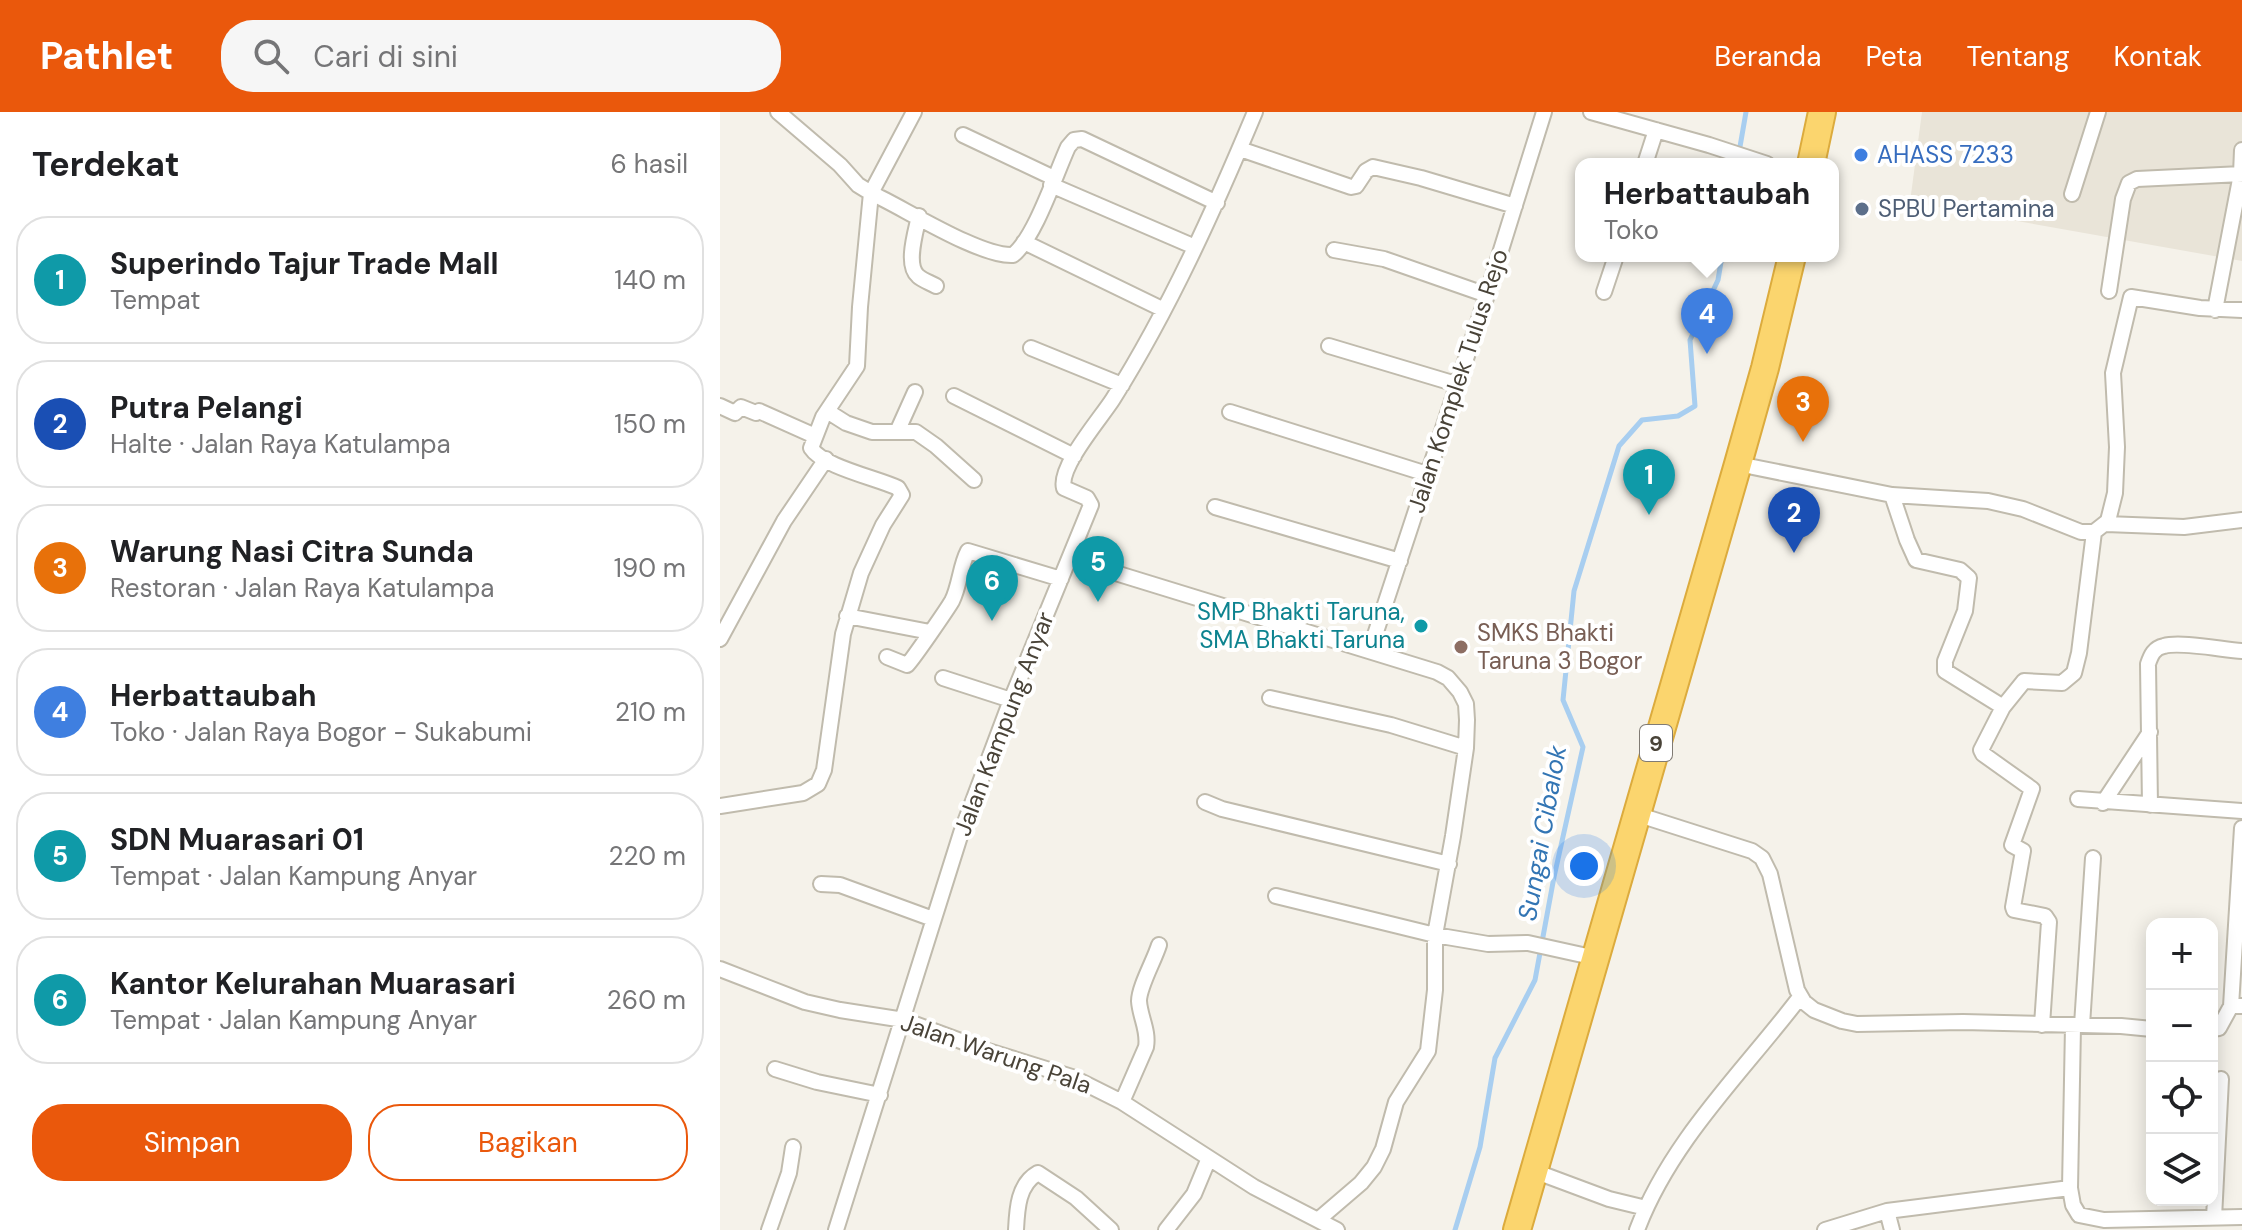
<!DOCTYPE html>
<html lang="id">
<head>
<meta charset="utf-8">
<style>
	body { margin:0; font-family:"DM Sans",sans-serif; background:#f6f6f6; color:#202124 }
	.controls { position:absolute; right:24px; bottom:24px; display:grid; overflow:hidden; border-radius:16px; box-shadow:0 4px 20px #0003 }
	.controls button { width:72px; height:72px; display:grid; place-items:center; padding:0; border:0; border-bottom:2px solid #e0e0e0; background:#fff; color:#202124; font:40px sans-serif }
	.you { position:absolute; left:864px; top:754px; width:28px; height:28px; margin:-20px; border:6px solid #fff; border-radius:50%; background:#1a73e8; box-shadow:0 0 0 12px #1a73e833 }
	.badge { display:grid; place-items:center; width:52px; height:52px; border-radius:50%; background:#ea580c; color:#fff; font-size:26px; font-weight:700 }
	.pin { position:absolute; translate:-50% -66px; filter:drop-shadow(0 2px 4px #0008) }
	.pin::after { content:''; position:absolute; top:42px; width:28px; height:24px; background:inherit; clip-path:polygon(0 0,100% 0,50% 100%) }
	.popup { position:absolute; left:855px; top:46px; width:264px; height:104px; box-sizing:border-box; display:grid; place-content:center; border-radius:16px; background:#fff; filter:drop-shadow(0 2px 6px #0005); font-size:26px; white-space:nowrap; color:#757577 }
	.popup b { font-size:30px; color:#202124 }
	.popup::after { content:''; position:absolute; left:50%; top:100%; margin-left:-16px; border:16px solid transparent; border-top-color:#fff }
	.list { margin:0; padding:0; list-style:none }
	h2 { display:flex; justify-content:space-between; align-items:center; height:104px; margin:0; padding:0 32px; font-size:34px }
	h2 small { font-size:26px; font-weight:400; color:#757577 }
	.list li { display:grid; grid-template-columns:52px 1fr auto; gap:24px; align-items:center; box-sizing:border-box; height:128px; margin:0 16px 16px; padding:0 16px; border:2px solid #e0e0e0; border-radius:32px }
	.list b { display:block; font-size:30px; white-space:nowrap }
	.list p { margin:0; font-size:26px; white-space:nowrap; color:#757577 }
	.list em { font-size:26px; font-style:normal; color:#757577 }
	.actions { display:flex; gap:16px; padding:24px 32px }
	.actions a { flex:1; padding:18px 0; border:2px solid #ea580c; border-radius:32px; text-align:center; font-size:28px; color:#ea580c }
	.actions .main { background:#ea580c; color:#fff }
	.icon { flex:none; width:44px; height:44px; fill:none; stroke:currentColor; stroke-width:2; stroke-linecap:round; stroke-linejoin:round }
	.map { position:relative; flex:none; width:1522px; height:1118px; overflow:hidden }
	header { display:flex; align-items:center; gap:48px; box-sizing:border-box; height:112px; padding:0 40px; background:#ea580c; color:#fff }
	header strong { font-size:38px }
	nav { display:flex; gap:44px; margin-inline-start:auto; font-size:28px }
	.search { width:560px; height:72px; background:#f6f6f6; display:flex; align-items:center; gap:20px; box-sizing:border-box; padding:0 28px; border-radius:32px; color:#757577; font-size:30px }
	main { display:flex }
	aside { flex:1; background:#fff }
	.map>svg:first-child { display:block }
	.residential { fill:#e9e4d8 }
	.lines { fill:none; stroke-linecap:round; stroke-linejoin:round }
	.stream { stroke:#a8cef0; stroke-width:5 }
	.street-casing { stroke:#c0bbad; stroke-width:18 }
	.highway-casing { stroke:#dcab3d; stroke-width:30 }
	.street { stroke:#fff; stroke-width:14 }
	.highway { stroke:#fbd56e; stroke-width:26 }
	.shop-dot { fill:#3f7fe0; stroke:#fff; stroke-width:3 }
	.service-dot { fill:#5c6f8a; stroke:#fff; stroke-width:3 }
	.culture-dot { fill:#0f9aa8; stroke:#fff; stroke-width:3 }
	.education-dot { fill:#8d6e63; stroke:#fff; stroke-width:3 }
	.labels { text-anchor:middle; stroke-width:8; stroke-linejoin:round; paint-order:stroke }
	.shield { fill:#fff; stroke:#807b74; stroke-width:2 }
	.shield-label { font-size:22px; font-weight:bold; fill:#494338 }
	.shop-label { font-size:24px; fill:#366cbe; stroke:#fff; text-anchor:start }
	.service-label { font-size:24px; fill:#4e5e75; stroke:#fff; text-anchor:start }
	.street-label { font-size:24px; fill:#494338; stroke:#fff }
	.culture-label { font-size:24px; fill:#0d838f; stroke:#fff; text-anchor:end }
	.education-label { font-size:24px; fill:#785e54; stroke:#fff; text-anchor:start }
	.water-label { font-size:26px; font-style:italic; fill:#3275b4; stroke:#fff }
</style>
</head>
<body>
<header>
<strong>Pathlet</strong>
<div class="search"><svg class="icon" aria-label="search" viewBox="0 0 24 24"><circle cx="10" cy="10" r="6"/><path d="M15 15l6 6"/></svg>Cari di sini</div>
<nav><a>Beranda</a><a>Peta</a><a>Tentang</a><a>Kontak</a></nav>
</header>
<main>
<aside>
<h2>Terdekat<small>6 hasil</small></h2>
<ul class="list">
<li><span class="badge" style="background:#0f9aa8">1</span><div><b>Superindo Tajur Trade Mall</b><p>Tempat</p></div><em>140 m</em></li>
<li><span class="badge" style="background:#1a4fb4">2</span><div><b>Putra Pelangi</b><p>Halte · Jalan Raya Katulampa</p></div><em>150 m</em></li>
<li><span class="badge" style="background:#e8710a">3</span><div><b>Warung Nasi Citra Sunda</b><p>Restoran · Jalan Raya Katulampa</p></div><em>190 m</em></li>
<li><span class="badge" style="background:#3f7fe0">4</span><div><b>Herbattaubah</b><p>Toko · Jalan Raya Bogor - Sukabumi</p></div><em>210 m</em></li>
<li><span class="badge" style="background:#0f9aa8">5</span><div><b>SDN Muarasari 01</b><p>Tempat · Jalan Kampung Anyar</p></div><em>220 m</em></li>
<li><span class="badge" style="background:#0f9aa8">6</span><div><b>Kantor Kelurahan Muarasari</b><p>Tempat · Jalan Kampung Anyar</p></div><em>260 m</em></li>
</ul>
<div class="actions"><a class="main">Simpan</a><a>Bagikan</a></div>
</aside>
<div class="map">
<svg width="1522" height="1118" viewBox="0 0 1522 1118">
	<rect width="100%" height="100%" fill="#f5f2ea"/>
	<path class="residential" d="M 1202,0 L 1522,0 L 1522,149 L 1190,90 Z"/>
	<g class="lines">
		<path class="stream" d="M 1017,52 L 1026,0
			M 735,1118 L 760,1035 L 775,946 L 815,868 L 834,765 L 863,635 L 843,588 L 854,479 L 899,334 L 922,308 L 958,304 L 975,294 L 970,228 L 998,168 L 1002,144"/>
		<defs>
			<path id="street" d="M 58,0 L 120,53 L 138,73 L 151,81 C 184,96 260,145 293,143 C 315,126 336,61 348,35 L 354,28 L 362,27 L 497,91
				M 871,0 L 989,33 L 1047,52
				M 243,23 L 334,66
				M 520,37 L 631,75 L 636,74 L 646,59 L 653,55 L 701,66 L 795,94
				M 925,52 L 936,18
				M 331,73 L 475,135
				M 1352,82 L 1378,0
				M 199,104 C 196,119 185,153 198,164 C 202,168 211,171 216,174
				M 304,130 L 442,197
				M 614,138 L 664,147 L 767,183
				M 1389,179 L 1403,87 L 1409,71 L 1417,67 L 1522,62
				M 884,180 L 896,144
				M 1495,198 L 1521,62 L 1522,38
				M 609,234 L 736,272
				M 311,236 L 402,273
				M 234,284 L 354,344
				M 0,294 L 15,301 L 21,295 L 36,301 L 39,299 L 95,324
				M 107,299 L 126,311 L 152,320 L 196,320 L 216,334 L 254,368
				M 510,300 L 707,362
				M 177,320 L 195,280
				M 1018,352 L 1172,383 L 1268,389 L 1303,397 L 1361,420 L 1374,420 L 1388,409 L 1395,381 L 1397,335 L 1393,261 L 1411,185 L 1480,196 L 1522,198
				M 1172,383 L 1187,428 L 1196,448 L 1240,458 L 1249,466 L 1245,499 L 1225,549 L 1225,559 L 1283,595 L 1304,569 L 1342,571 L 1354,561 L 1359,541 L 1374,420
				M 495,395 L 680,449
				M 1386,412 L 1464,415 L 1522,408
				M 350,447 L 717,560 L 728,566 L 740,580 L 746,592 L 747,608 L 746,636 L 733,724 L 715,823 L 715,878 L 708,939 L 676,990 L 663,1037 L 654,1055 L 641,1071 L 599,1107
				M 127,504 L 210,520
				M 0,527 L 64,409 L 106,347
				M 650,538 L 767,183 L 824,0
				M 167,545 L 187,553 C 191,550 228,496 232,489 C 240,473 240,454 248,439 L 341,467
				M 223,566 L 291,588
				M 550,586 L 671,613 L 746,636
				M 1283,595 L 1261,638 L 1263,642 L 1312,677 L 1292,733 L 1303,739 L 1293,795 L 1294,798 L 1325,804 L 1329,810 L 1322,913
				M 1358,687 L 1522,699
				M 485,690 L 502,697 L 729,752
				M 1383,691 L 1430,620
				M 1430,693 L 1428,552 C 1431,543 1434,536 1444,534 C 1460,529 1504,538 1522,539
				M 0,694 L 83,681 L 98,672 L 104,658 L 123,522 L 141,461 L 163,413 L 182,383 L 178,376 C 157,366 103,355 91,336 L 103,305 L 137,254 L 140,195 L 151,81 L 194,0
				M 916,702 L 1032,739 L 1042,746 L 1050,762 L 1077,878 L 1084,890 L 1094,898 L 1122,909 L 1137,912 L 1243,910 L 1401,914 L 1432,917
				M 101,772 L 120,773 L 213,807
				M 556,784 L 715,823 L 768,832 L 808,831 L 876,846
				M 0,857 L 85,890 L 120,898 L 184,908 L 265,938 L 352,965 L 402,990 L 534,1075 L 617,1118
				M 1511,894 L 1522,716
				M 1362,913 L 1373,746
				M 1353,914 L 1350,1076 L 1353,1093 L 1359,1103 L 1384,1108 L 1522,1105
				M 1492,917 L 1499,916 L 1511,894 L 1522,894
				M 55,957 L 97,970 L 160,983
				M 402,990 L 426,935 C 429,919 420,905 419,889 C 419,875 434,849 439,833
				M 814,1059 L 889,1087 L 926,1096
				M 1167,1099 L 1172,1118
				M 1494,1106 L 1501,967
				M 49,1118 L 69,1061 L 73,1035
				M 116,1118 L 241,721 L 291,588 L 371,393 L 367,386 L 344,376 C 338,355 381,306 393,287 C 450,196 494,98 535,0
				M 296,1118 C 297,1097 298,1072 318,1061 L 356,1086 L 391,1118
				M 446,1118 L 474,1082 L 489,1046
				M 917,1118 C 951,1028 1023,960 1080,885
				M 1105,1118 L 1167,1099 L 1350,1076"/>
			<path id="highway" d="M 1091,52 L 1102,0
				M 797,1118 L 1018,352 L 1045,256 L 1072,144"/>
		</defs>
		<use href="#street" class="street-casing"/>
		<use href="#highway" class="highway-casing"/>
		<use href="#street" class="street"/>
		<use href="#highway" class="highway"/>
	</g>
	<circle class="shop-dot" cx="1141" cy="43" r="8"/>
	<circle class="service-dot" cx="1142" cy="97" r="8"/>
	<circle class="culture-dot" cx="701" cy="514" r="8"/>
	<circle class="education-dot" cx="741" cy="535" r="8"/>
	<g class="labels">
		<rect class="shield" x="920" y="613" width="32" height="36" rx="6"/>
		<g class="shield-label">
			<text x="936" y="639">9</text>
		</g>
		<g class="shop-label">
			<text x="1157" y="51">AHASS 7233</text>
		</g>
		<g class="service-label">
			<text x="1158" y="105">SPBU Pertamina</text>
		</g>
		<g class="street-label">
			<text transform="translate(738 269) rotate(-72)" y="8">Jalan Komplek Tulus Rejo</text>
			<text transform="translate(284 612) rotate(-69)" y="8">Jalan Kampung Anyar</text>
			<text transform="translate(276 942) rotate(19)" y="8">Jalan Warung Pala</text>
		</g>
		<g class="culture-label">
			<text x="685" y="508">SMP Bhakti Taruna,<tspan x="685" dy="28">SMA Bhakti Taruna</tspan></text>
		</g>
		<g class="education-label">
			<text x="757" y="529">SMKS Bhakti<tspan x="757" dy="28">Taruna 3 Bogor</tspan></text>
		</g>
		<g class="water-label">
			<text transform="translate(822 721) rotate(-80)" y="9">Sungai Cibalok</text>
		</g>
	</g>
</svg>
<div class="controls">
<button>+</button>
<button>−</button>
<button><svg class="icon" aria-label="locate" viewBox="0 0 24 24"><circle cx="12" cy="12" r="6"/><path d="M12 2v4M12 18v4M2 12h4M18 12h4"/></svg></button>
<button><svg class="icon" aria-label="layers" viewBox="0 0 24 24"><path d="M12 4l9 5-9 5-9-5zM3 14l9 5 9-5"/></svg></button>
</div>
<div class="you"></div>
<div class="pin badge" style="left:929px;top:403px;background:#0f9aa8">1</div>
<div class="pin badge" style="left:1074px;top:441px;background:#1a4fb4">2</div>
<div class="pin badge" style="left:1083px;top:330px;background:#e8710a">3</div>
<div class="pin badge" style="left:987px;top:242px;background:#3f7fe0">4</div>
<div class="popup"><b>Herbattaubah</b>Toko</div>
<div class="pin badge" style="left:378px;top:490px;background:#0f9aa8">5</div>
<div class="pin badge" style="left:272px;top:509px;background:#0f9aa8">6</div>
</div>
</main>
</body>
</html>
